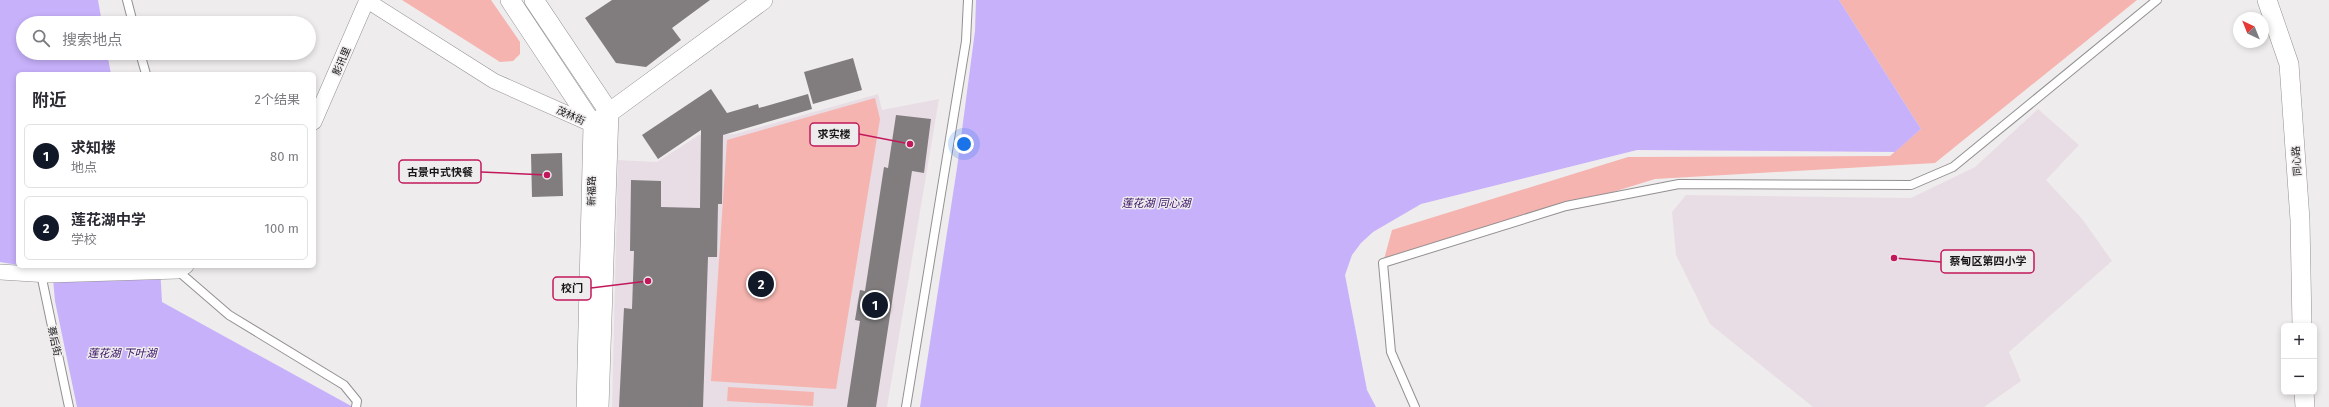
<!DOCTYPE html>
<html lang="zh">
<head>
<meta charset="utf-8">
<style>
	body { margin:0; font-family:"Fira Sans","Noto Sans SC",sans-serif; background:#f7f7f7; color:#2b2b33 }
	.controls { position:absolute; right:12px; bottom:12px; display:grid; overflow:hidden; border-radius:6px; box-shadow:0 2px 6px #0003 }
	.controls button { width:36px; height:36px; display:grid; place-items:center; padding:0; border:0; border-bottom:1px solid #e1e1e2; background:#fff; color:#2b2b33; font:20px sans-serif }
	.compass { position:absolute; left:2233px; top:12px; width:36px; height:36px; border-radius:50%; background:#fff; box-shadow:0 2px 6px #0003; rotate:317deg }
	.you { position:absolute; left:964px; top:144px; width:14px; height:14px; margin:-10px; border:3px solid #fff; border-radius:50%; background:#1a73e8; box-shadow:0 0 0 6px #1a73e833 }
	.badge { display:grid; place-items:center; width:26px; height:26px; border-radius:50%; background:#111827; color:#fff; font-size:13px; font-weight:700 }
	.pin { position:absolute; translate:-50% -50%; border:2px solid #fff; box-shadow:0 1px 4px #0006 }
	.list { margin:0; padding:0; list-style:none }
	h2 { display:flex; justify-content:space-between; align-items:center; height:52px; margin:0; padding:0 16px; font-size:17px }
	h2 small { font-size:13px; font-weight:400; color:#7c7c81 }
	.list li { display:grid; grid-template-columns:26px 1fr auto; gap:12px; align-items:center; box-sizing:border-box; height:64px; margin:0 8px 8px; padding:0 8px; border:1px solid #e1e1e2; border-radius:6px }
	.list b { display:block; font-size:15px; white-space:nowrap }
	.list p { margin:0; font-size:13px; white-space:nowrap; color:#7c7c81 }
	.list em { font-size:13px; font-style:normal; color:#7c7c81 }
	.icon { flex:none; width:22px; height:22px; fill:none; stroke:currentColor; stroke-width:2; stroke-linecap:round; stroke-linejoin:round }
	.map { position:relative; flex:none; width:2329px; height:407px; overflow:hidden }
	.search { position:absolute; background:#fff; box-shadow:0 2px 6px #0003; left:16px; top:16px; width:300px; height:44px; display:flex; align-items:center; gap:10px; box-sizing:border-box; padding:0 14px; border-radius:22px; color:#7c7c81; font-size:15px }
	.panel { position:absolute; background:#fff; box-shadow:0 2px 6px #0003; left:16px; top:72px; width:300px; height:196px; border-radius:6px }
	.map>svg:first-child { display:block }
	.built { fill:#e8dde4 }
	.green { fill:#f5b4af }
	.water { fill:#c7b1fb }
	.building { fill:#817d7e }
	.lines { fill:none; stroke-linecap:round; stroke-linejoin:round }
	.service-casing { stroke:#939092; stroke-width:10 }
	.minor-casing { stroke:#939092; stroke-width:16 }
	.tertiary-casing { stroke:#939092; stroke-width:20 }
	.service { stroke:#fff; stroke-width:8 }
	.minor { stroke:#fff; stroke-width:15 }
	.tertiary { stroke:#fff; stroke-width:19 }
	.labels { text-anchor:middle; stroke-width:3; stroke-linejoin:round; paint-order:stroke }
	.street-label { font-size:10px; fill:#181718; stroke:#efeced }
	.water-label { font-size:11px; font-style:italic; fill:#350f64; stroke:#efeced }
	.leader { fill:none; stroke:#c2185b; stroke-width:1.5 }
	.callout-dot { fill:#c2185b; stroke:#efeced; stroke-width:1.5 }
	.callout { fill:#efeced; stroke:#c2185b; stroke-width:1.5 }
	.callout-label { font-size:11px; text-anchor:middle; font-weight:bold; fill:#181718 }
</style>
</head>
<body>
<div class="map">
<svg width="2329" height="407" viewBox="0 0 2329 407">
	<rect width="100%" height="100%" fill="#efeced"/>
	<path class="built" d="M 878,94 L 882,110 L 939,99 L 887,407 L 612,407 L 618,160 L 657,162 L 699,135 L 735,134 Z
		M 2038,109 L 2079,145 L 2046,180 L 2083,220 L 2112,261 L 2009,352 L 2021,381 L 1984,407 L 1813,407 L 1710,324 L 1676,255 L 1672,212 L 1686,195 L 1911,198 L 1975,167 Z"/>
	<path class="green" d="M 402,0 L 491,0 L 520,42 L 520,54 L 513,61 L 500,62 Z
		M 1839,0 L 2137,0 L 1935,163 L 1655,179 L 1383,263 L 1392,230 L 1628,157 L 1890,156 L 1921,129 Z
		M 875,98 L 880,119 L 836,389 L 711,381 L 727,140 Z
		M 728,387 L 814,392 L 813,406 L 727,401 Z"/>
	<path class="water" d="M 0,0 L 98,0 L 102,23 L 23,23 L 23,53 L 107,53 L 111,74 L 18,74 L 18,265 L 0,262 Z
		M 976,0 L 1839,0 L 1921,129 L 1895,152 L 1637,150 L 1421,204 L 1373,232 L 1361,243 L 1352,255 L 1345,275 L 1367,390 L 1376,407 L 920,407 L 957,168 L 975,31 Z
		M 32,266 L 160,266 L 162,302 L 353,407 L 77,407 L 55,301 L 52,268 Z"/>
	<path class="building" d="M 612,0 L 710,0 L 672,28 L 681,40 L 646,67 L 616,63 L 585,18 Z
		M 853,58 L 862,90 L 813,104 L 804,72 Z
		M 711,89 L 727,113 L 758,104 L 759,108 L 808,94 L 812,109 L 723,135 L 722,204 L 718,204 L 717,257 L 708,257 L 703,407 L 619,407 L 624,308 L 632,309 L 634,251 L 630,251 L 631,180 L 661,181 L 661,207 L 700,208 L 701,130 L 658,159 L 642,135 Z
		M 896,115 L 931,119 L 924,173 L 912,171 L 876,407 L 847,407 L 860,321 L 855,320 L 860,290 L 865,291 L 884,167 L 888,168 Z
		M 562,153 L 563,196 L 532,197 L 531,154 Z"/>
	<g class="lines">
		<defs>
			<path id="service" d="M 127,0 L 133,23
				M 140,53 L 146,74
				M 178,269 L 178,271 L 229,315 L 344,385 L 357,401 L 356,407
				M 41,274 L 69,407
				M 906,407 L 966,41 L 968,0
				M 1415,407 L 1391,352 L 1383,263 L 1566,206 L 1679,184 L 1911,185 L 1953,167 L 2157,0"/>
			<path id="minor" d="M 366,0 L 494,81 L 593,125
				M 314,122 L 367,0
				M 0,272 L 49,275 L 178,271 L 186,266"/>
			<path id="tertiary" d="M 510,0 L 593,125 L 586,407
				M 534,0 L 609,112 L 599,407
				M 2267,0 L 2289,64 L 2300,220 L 2302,326
				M 599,120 L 763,0
				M 2304,392 L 2305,407"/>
		</defs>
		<use href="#service" class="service-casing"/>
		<use href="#minor" class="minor-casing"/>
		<use href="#tertiary" class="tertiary-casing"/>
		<use href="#service" class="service"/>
		<use href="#minor" class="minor"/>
		<use href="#tertiary" class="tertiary"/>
	</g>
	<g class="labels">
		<g class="street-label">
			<text transform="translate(341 61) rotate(-67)" y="4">影讯里</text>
			<text transform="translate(571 115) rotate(24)" y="4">茂林街</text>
			<text transform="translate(2296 161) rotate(-94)" y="4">同心路</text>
			<text transform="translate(591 191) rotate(-89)" y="4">新福路</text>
			<text transform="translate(55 341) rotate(78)" y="4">蔡后街</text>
		</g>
		<g class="water-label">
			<text x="1156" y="207">莲花湖 同心湖</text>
			<text x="122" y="357">莲花湖 下叶湖</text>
		</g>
	</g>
	<path class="leader" d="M910 144L859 134M547 175L481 172M1894 258L1941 262M648 281L591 288"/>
	<g class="callout-dot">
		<circle cx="910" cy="144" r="4"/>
		<circle cx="547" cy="175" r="4"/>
		<circle cx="1894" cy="258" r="4"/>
		<circle cx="648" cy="281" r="4"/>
	</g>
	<g class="callout">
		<rect x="810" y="123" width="49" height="23" rx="4"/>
		<rect x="399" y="160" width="82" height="23" rx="4"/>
		<rect x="1941" y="250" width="93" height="23" rx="4"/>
		<rect x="553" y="277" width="38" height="23" rx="4"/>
	</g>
	<g class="callout-label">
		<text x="834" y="138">求实楼</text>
		<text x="440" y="176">古景中式快餐</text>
		<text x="1988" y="265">蔡甸区第四小学</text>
		<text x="572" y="292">校门</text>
	</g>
</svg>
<div class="controls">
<button>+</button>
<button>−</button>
</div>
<svg class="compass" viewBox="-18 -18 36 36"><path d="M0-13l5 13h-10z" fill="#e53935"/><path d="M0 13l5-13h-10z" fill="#7c7c81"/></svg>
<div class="you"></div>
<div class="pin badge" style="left:875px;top:305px">1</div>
<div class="pin badge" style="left:761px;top:284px">2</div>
<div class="search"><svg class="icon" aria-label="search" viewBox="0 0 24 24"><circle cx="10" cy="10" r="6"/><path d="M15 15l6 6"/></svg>搜索地点</div>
<section class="panel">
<h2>附近<small>2个结果</small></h2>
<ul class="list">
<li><span class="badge">1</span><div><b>求知楼</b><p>地点</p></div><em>80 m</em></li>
<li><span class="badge">2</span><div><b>莲花湖中学</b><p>学校</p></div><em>100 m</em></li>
</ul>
</section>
</div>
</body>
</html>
